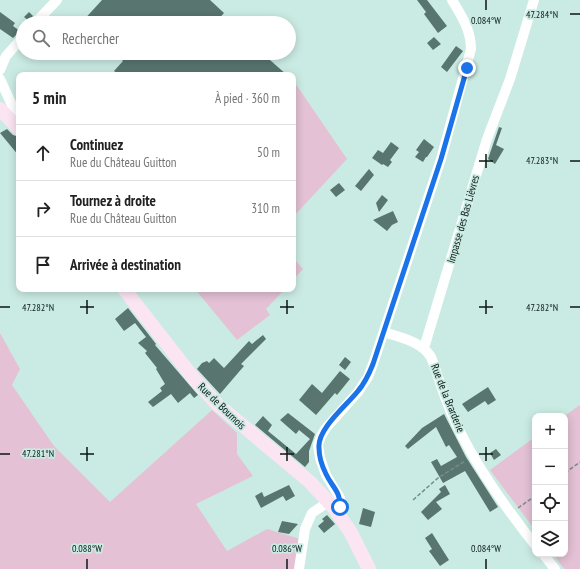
<!DOCTYPE html>
<html lang="fr">
<head>
<meta charset="utf-8">
<style>
	body { margin:0; font-family:"PT Sans Narrow",sans-serif; background:#f2f2f2; color:#222 }
	.controls { position:absolute; right:12px; bottom:12px; display:grid; overflow:hidden; border-radius:8px; box-shadow:0 2px 10px #0003 }
	.controls button { width:36px; height:36px; display:grid; place-items:center; padding:0; border:0; border-bottom:1px solid #e0e0e0; background:#fff; color:#222; font:20px sans-serif }
	.stop { position:absolute; width:12px; height:12px; margin:-9px; border:3px solid #1a73e8; border-radius:50%; background:#fff }
	.stop.end { background:#1a73e8; border-color:#fff; box-shadow:0 1px 4px #0008 }
	.list { margin:0; padding:0; list-style:none }
	h2 { display:flex; justify-content:space-between; align-items:center; height:52px; margin:0; padding:0 16px; font-size:17px }
	h2 small { font-size:13px; font-weight:400; color:#767676 }
	.list li { display:grid; grid-template-columns:26px 1fr auto; gap:12px; align-items:center; box-sizing:border-box; height:56px; padding:0 16px; border-top:1px solid #e0e0e0 }
	.list b { display:block; font-size:15px; white-space:nowrap }
	.list p { margin:0; font-size:13px; white-space:nowrap; color:#767676 }
	.list em { font-size:13px; font-style:normal; color:#767676 }
	.icon { flex:none; width:22px; height:22px; fill:none; stroke:currentColor; stroke-width:2; stroke-linecap:round; stroke-linejoin:round }
	.map { position:relative; flex:none; width:580px; height:569px; overflow:hidden }
	.search { position:absolute; background:#fff; box-shadow:0 2px 10px #0003; left:16px; top:16px; width:280px; height:44px; display:flex; align-items:center; gap:10px; box-sizing:border-box; padding:0 14px; border-radius:22px; color:#767676; font-size:15px }
	.panel { position:absolute; background:#fff; box-shadow:0 2px 10px #0003; left:16px; top:72px; width:280px; height:220px; border-radius:8px }
	.map>svg:first-child { display:block }
	.green { fill:#e4c1d5 }
	.building { fill:#58756f }
	.lines { fill:none; stroke-linecap:round; stroke-linejoin:round }
	.path { stroke:#778e89; stroke-width:1.5; stroke-dasharray:4 2; stroke-linecap:butt }
	.street { stroke:#fff; stroke-width:10 }
	.secondary { stroke:#fce5f3; stroke-width:14 }
	.route { stroke:#1a73e8; stroke-width:5 }
	.ticks { fill:none; stroke:#0c1815; stroke-width:1.5 }
	.labels { text-anchor:middle; stroke-width:3.5; stroke-linejoin:round; paint-order:stroke }
	.street-label { font-size:11px; fill:#0c1815; stroke:#caebe3 }
	.ticks-label { font-size:10px; text-anchor:middle; fill:#0c1815; stroke:#caebe3; stroke-width:3.5; stroke-linejoin:round; paint-order:stroke }
</style>
</head>
<body>
<div class="map">
<svg width="580" height="569" viewBox="0 0 580 569">
	<rect width="100%" height="100%" fill="#caebe3"/>
	<path class="green" d="M 293,80 L 347,159 L 293,217 Z
		M 293,258 L 303,269 L 293,280 Z
		M 195,289 L 285,289 L 266,309 L 270,315 L 237,340 Z
		M 0,333 L 20,369 L 12,385 L 54,446 L 110,502 L 212,410 L 237,433 L 237,454 L 253,476 L 196,504 L 227,551 L 267,529 L 300,539 L 295,569 L 0,569 Z
		M 580,405 L 580,569 L 564,569 L 553,554 L 565,554 L 564,416 Z
		M 535,437 L 535,530 L 490,470 Z"/>
	<path class="building" d="M 102,0 L 210,0 L 224,13 L 215,23 L 81,23 Z
		M 417,0 L 427,0 L 447,26 L 438,33 L 424,14 L 426,12 Z
		M 0,12 L 15,23 L 13,26 L 20,31 L 13,38 L 0,29 Z
		M 29,12 L 33,16 L 29,21 L 24,17 Z
		M 434,37 L 441,44 L 433,50 L 427,43 Z
		M 456,46 L 463,51 L 447,72 L 441,67 Z
		M 114,53 L 262,53 L 287,75 L 119,75 L 114,71 L 123,61 Z
		M 499,127 L 502,128 L 496,145 L 504,149 L 495,164 L 488,159 Z
		M 7,129 L 13,135 L 19,137 L 19,156 L 0,133 Z
		M 424,139 L 434,147 L 427,157 L 426,157 L 423,162 L 415,157 L 419,152 L 416,150 Z
		M 391,142 L 399,148 L 390,160 L 392,162 L 388,167 L 383,164 L 382,165 L 372,158 L 378,150 L 383,153 Z
		M 369,169 L 374,175 L 361,191 L 355,186 Z
		M 339,183 L 345,190 L 336,197 L 330,190 Z
		M 382,195 L 388,200 L 379,212 L 376,203 Z
		M 393,211 L 398,222 L 392,225 L 387,231 L 373,220 Z
		M 128,308 L 156,344 L 155,345 L 198,395 L 194,398 L 190,393 L 178,403 L 171,394 L 153,407 L 148,402 L 162,391 L 160,388 L 165,384 L 156,369 L 157,368 L 145,353 L 147,351 L 138,343 L 146,337 L 135,323 L 124,331 L 115,319 Z
		M 263,335 L 266,339 L 241,364 L 244,366 L 220,394 L 197,369 L 202,363 L 207,361 L 209,363 L 214,358 L 224,368 L 249,341 L 252,344 Z
		M 345,357 L 351,362 L 345,370 L 339,365 Z
		M 340,371 L 350,379 L 337,395 L 335,393 L 316,415 L 299,400 L 312,384 L 322,393 Z
		M 488,387 L 496,400 L 488,405 L 485,401 L 468,412 L 462,404 Z
		M 288,413 L 315,434 L 309,451 L 309,462 L 305,467 L 255,425 L 263,416 L 272,425 L 268,431 L 296,454 L 310,439 L 299,430 L 296,434 L 280,420 Z
		M 444,414 L 466,457 L 498,507 L 490,512 L 465,471 L 443,483 L 431,462 L 437,459 L 441,466 L 457,457 L 449,445 L 446,447 L 436,427 L 408,449 L 405,446 L 422,428 Z
		M 496,449 L 501,455 L 494,460 L 490,453 Z
		M 289,485 L 295,496 L 286,501 L 283,496 L 261,508 L 255,496 L 262,492 L 264,497 Z
		M 445,485 L 450,494 L 436,502 L 442,509 L 428,520 L 421,512 L 441,492 L 439,489 Z
		M 363,508 L 375,512 L 371,527 L 359,524 Z
		M 327,515 L 335,524 L 324,533 L 318,526 L 324,521 L 322,519 Z
		M 282,521 L 298,524 L 289,534 L 278,532 Z
		M 432,533 L 449,560 L 440,566 L 429,551 L 432,549 L 425,538 Z"/>
	<g class="lines">
		<path class="path" d="M 565,473 L 580,462
			M 413,500 L 438,478 L 465,461
			M 518,508 L 535,496"/>
		<path class="street" d="M 35,23 L 57,0
			M 0,70 L 6,56 L 23,37
			M 0,79 L 16,114 L 15,118 L 11,121
			M 384,332 C 401,338 421,341 431,357 C 439,378 445,401 455,421 C 475,465 505,507 535,545
			M 424,348 L 487,139 L 510,79 L 534,0
			M 338,514 L 340,498 L 326,475 L 320,458 L 318,445 L 321,436 L 326,428 L 358,392 L 368,377 L 373,364 L 441,159 L 471,49 C 471,31 462,16 452,0
			M 543,554 L 555,569
			M 299,569 L 305,529 L 312,513 L 328,502"/>
		<path class="secondary" d="M 0,109 L 19,129
			M 124,289 L 195,380 L 217,404 L 310,482 L 335,509 L 351,533 L 369,569"/>
	</g>
	<g class="lines">
		<path class="route" d="M 340,507 C 341,492 332,487 326,474 C 322,466 319,457 319,448 C 317,429 347,405 358,391 C 365,383 369,374 373,364 L 441,159 L 467,68"/>
	</g>
	<path class="ticks" d="M 486,0 L 486,10M 570,14 L 580,14M 486,154 L 486,168M 479,161 L 493,161M 570,161 L 580,161M 87,300 L 87,314M 287,300 L 287,314M 486,300 L 486,314M 0,307 L 10,307M 80,307 L 94,307M 280,307 L 294,307M 479,307 L 493,307M 570,307 L 580,307M 87,447 L 87,461M 287,447 L 287,461M 486,447 L 486,461M 0,454 L 10,454M 80,454 L 94,454M 280,454 L 294,454M 479,454 L 493,454M 87,559 L 87,569M 287,559 L 287,569M 486,559 L 486,569"/>
	<g class="labels">
		<g class="street-label">
			<text transform="translate(463 219) rotate(-74)" y="4">Impasse des Bas Lièvres</text>
			<text transform="translate(448 398) rotate(68)" y="4">Rue de la Brarderie</text>
			<text transform="translate(222 406) rotate(44)" y="4">Rue de Boumois</text>
		</g>
	</g>
	<g class="ticks-label">
		<text x="542" y="18">47.284°N</text>
		<text x="486" y="24">0.084°W</text>
		<text x="542" y="164">47.283°N</text>
		<text x="38" y="311">47.282°N</text>
		<text x="542" y="311">47.282°N</text>
		<text x="38" y="457">47.281°N</text>
		<text x="87" y="552">0.088°W</text>
		<text x="287" y="552">0.086°W</text>
		<text x="486" y="552">0.084°W</text>
	</g>
</svg>
<div class="controls">
<button>+</button>
<button>−</button>
<button><svg class="icon" aria-label="locate" viewBox="0 0 24 24"><circle cx="12" cy="12" r="6"/><path d="M12 2v4M12 18v4M2 12h4M18 12h4"/></svg></button>
<button><svg class="icon" aria-label="layers" viewBox="0 0 24 24"><path d="M12 4l9 5-9 5-9-5zM3 14l9 5 9-5"/></svg></button>
</div>
<div class="stop" style="left:340px;top:507px"></div>
<div class="stop end" style="left:467px;top:68px"></div>
<div class="search"><svg class="icon" aria-label="search" viewBox="0 0 24 24"><circle cx="10" cy="10" r="6"/><path d="M15 15l6 6"/></svg>Rechercher</div>
<section class="panel">
<h2>5 min<small>À pied · 360 m</small></h2>
<ul class="list">
<li><svg class="icon" aria-label="ahead" viewBox="0 0 24 24"><path d="M12 20V5M6 11l6-6 6 6"/></svg><div><b>Continuez</b><p>Rue du Château Guitton</p></div><em>50 m</em></li>
<li><svg class="icon" aria-label="right" viewBox="0 0 24 24"><path d="M7 20v-9h11M14 6l5 5-5 5"/></svg><div><b>Tournez à droite</b><p>Rue du Château Guitton</p></div><em>310 m</em></li>
<li><svg class="icon" aria-label="arrive" viewBox="0 0 24 24"><path d="M6 21V4h12l-3 4 3 4H6"/></svg><div><b>Arrivée à destination</b></div></li>
</ul>
</section>
</div>
</body>
</html>
